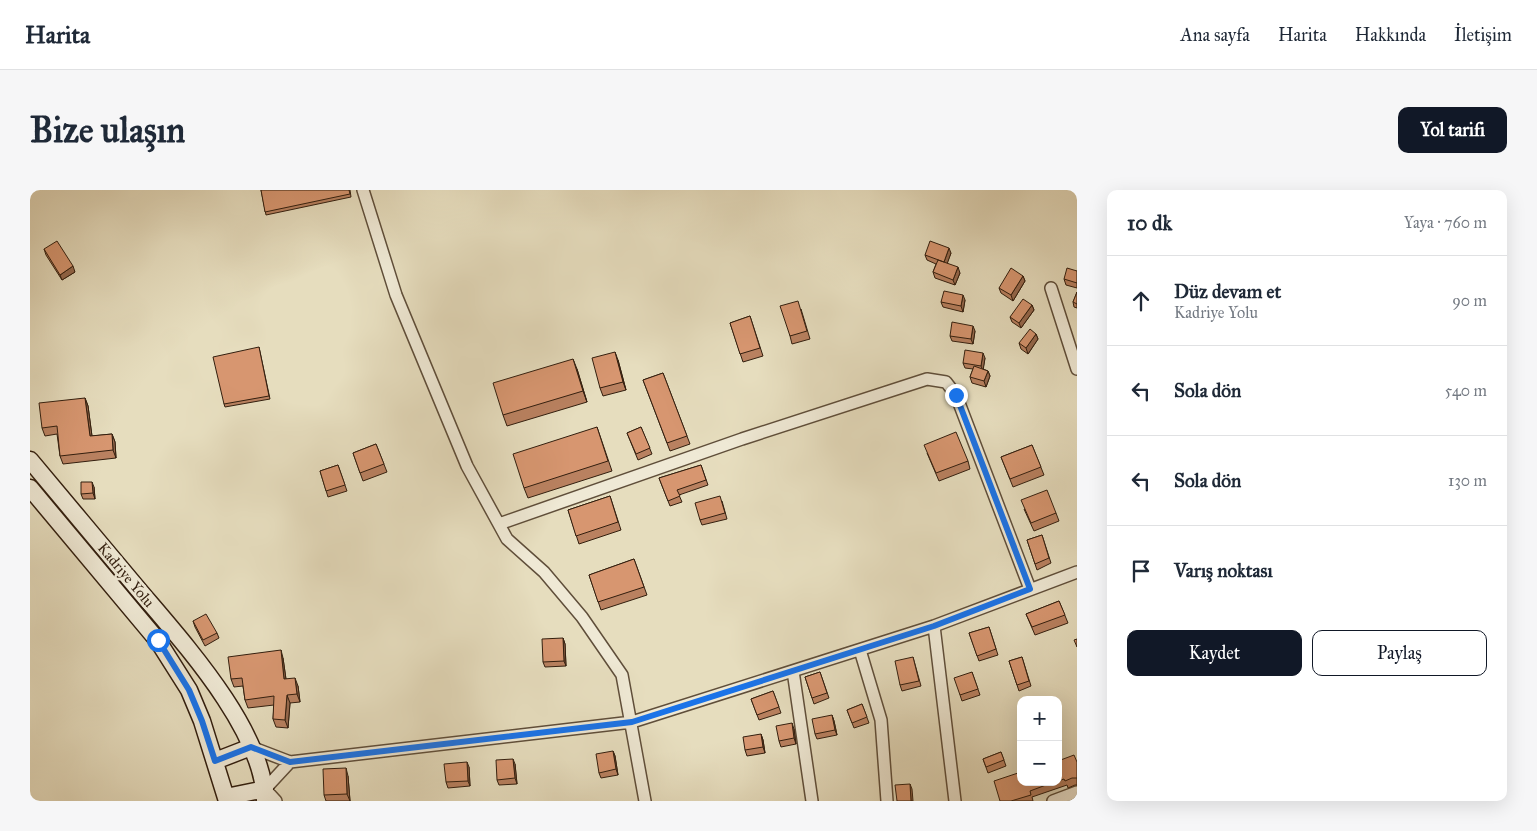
<!DOCTYPE html>
<html lang="tr">
<head>
<meta charset="utf-8">
<style>
	body { margin:0; font-family:"IM FELL Great Primer",serif; background:#f6f6f7; color:#1f2937 }
	.controls { position:absolute; right:15px; bottom:15px; display:grid; overflow:hidden; border-radius:10px; box-shadow:0 5px 20px #0002 }
	.controls button { width:45px; height:45px; display:grid; place-items:center; padding:0; border:0; border-bottom:1px solid #e0e1e3; background:#fff; color:#1f2937; font:25px sans-serif }
	.stop { position:absolute; width:15px; height:15px; margin:-11px; border:4px solid #1a73e8; border-radius:50%; background:#fff }
	.stop.end { background:#1a73e8; border-color:#fff; box-shadow:0 1px 5px #0008 }
	.list { margin:0; padding:0; list-style:none }
	h2 { display:flex; justify-content:space-between; align-items:center; height:65px; margin:0; padding:0 20px; font-size:21px }
	h2 small { font-size:16px; font-weight:400; color:#747a83 }
	.list li { display:grid; grid-template-columns:32px 1fr auto; gap:15px; align-items:center; box-sizing:border-box; height:90px; padding:0 20px; border-top:1px solid #e0e1e3 }
	.list b { display:block; font-size:19px; white-space:nowrap }
	.list p { margin:0; font-size:16px; white-space:nowrap; color:#747a83 }
	.list em { font-size:16px; font-style:normal; color:#747a83 }
	.actions { display:flex; gap:10px; padding:15px 20px }
	.actions a { flex:1; padding:11px 0; border:1px solid #111827; border-radius:10px; text-align:center; font-size:18px; color:#111827 }
	.actions .main { background:#111827; color:#fff }
	.icon { flex:none; width:28px; height:28px; fill:none; stroke:currentColor; stroke-width:2; stroke-linecap:round; stroke-linejoin:round }
	.map { position:relative; flex:none; width:1047px; height:611px; overflow:hidden; border-radius:10px }
	header { display:flex; align-items:center; gap:30px; box-sizing:border-box; height:70px; padding:0 25px; background:#fff; border-bottom:1px solid #e0e1e3 }
	header strong { font-size:24px }
	nav { display:flex; gap:28px; margin-inline-start:auto; font-size:18px }
	.intro { display:flex; align-items:center; justify-content:space-between; box-sizing:border-box; height:120px; padding:0 30px }
	h1 { margin:0; font-size:35px }
	.button { padding:12px 22px; border-radius:10px; background:#111827; color:#fff; font-size:18px; font-weight:700 }
	main { display:flex; gap:30px; padding:0 30px }
	aside { flex:1; background:#fff; border-radius:10px; box-shadow:0 5px 20px #0002 }
	.map>svg:first-child { display:block }
	.lines { fill:none; stroke-linecap:round; stroke-linejoin:round }
	.minor-casing { stroke:#5f4e3a; stroke-width:14 }
	.secondary-casing { stroke:#321e0e; stroke-width:19 }
	.minor { stroke:#efe9d5; stroke-width:11 }
	.secondary { stroke:#efe9d5; stroke-width:16 }
	.wall { fill:#b98160; stroke:#321e0e }
	.shaded-wall { fill:#96694e; stroke:#321e0e }
	.building { fill:#d79670; stroke:#321e0e }
	.route { stroke:#1a73e8; stroke-width:6 }
	.labels { text-anchor:middle; stroke-width:5; stroke-linejoin:round; paint-order:stroke }
	.street-label { font-size:15px; fill:#321e0e; stroke:#efe9d5 }
</style>
</head>
<body>
<header>
<strong>Harita</strong>
<nav><a>Ana sayfa</a><a>Harita</a><a>Hakkında</a><a>İletişim</a></nav>
</header>
<div class="intro"><h1>Bize ulaşın</h1><a class="button">Yol tarifi</a></div>
<main>
<div class="map">
<svg width="1047" height="611" viewBox="0 0 1047 611">
	<rect width="100%" height="100%" fill="#e6ddbe"/>
	<filter id="stains"><feTurbulence type="fractalNoise" baseFrequency=".004" numOctaves="4"/><feColorMatrix values="0 0 0 0 .2 0 0 0 0 .09 0 0 0 0 .02 0 0 0 .5 -.17"/></filter>
	<radialGradient id="worn" r=".72"><stop offset=".6" stop-color="#630" stop-opacity="0"/><stop offset="1" stop-color="#630" stop-opacity=".3"/></radialGradient>
	<g class="lines">
		<defs>
			<path id="minor" d="M 333,0 L 366,105 L 437,276 L 477,349 L 514,382 L 552,427 L 592,485 L 615,611
				M 1021,98 L 1047,179
				M 469,334 L 712,249 L 897,189 L 916,192 L 926,205 L 1000,399
				M 904,436 L 925,611
				M 830,460 L 851,530 L 857,611
				M 763,481 L 782,611
				M 221,557 L 260,572 L 602,532 L 904,436 L 1047,382
				M 246,611 L 235,599 L 260,572
				M 1023,611 L 1047,602"/>
			<path id="secondary" d="M 0,270 C 34,311 69,352 103,393 C 148,447 234,538 235,611
				M 0,298 L 128,451 L 159,500 L 172,531 L 197,611
				M 185,571 L 221,557
				M 196,607 L 235,599"/>
		</defs>
		<use href="#minor" class="minor-casing"/>
		<use href="#secondary" class="secondary-casing"/>
		<use href="#minor" class="minor"/>
		<use href="#secondary" class="secondary"/>
	</g>
	<path class="wall" d="M 231,0 L 320,0 L 321,7 L 236,25 Z
		M 14,59 L 45,82 L 32,90 L 16,65 Z
		M 921,63 L 917,73 L 930,83 L 925,95 L 905,88 L 903,82 L 906,74 L 897,70 L 895,65 Z
		M 1047,81 L 1047,98 L 1036,95 L 1034,89 Z
		M 993,86 L 995,91 L 983,111 L 971,103 L 969,98 Z
		M 1047,102 L 1047,118 L 1044,117 L 1043,112 Z
		M 935,110 L 933,122 L 913,117 L 911,112 Z
		M 1002,115 L 1004,120 L 991,138 L 982,132 L 980,127 Z
		M 771,119 L 780,149 L 762,154 L 760,146 Z
		M 720,126 L 733,166 L 713,172 L 700,133 Z
		M 945,141 L 943,154 L 922,151 L 920,146 Z
		M 1006,144 L 1008,149 L 998,164 L 991,159 L 989,153 Z
		M 229,157 L 240,209 L 195,217 L 194,214 Z
		M 955,168 L 953,179 L 958,181 L 960,186 L 956,197 L 942,193 L 940,187 L 943,179 L 935,178 L 933,173 Z
		M 588,170 L 596,200 L 573,206 L 570,198 Z
		M 547,179 L 557,212 L 477,236 L 473,225 Z
		M 633,183 L 660,254 L 640,261 L 613,190 Z
		M 55,208 L 58,216 L 62,246 L 82,244 L 85,252 L 86,268 L 33,274 L 30,266 L 27,244 L 15,246 L 12,238 Z
		M 567,237 L 582,281 L 498,308 L 494,298 Z
		M 611,237 L 622,264 L 608,270 L 597,243 Z
		M 346,254 L 357,282 L 333,291 L 323,263 Z
		M 1002,255 L 1014,285 L 983,297 L 971,267 Z
		M 897,263 L 938,271 L 940,279 L 909,291 Z
		M 308,275 L 317,301 L 298,307 L 290,281 Z
		M 671,275 L 678,295 L 649,305 L 652,312 L 640,316 L 629,288 Z
		M 64,297 L 65,309 L 53,309 L 51,304 Z
		M 580,306 L 591,340 L 549,354 L 538,320 Z
		M 692,311 L 697,329 L 672,335 L 670,330 Z
		M 994,319 L 1026,323 L 1029,331 L 1004,341 Z
		M 1012,345 L 1021,373 L 1007,380 L 997,350 Z
		M 604,369 L 617,405 L 571,420 L 559,385 Z
		M 1029,411 L 1038,433 L 1005,445 L 996,424 Z
		M 163,431 L 187,443 L 189,448 L 175,456 L 165,437 Z
		M 959,437 L 968,465 L 949,471 L 939,443 Z
		M 533,448 L 535,454 L 536,476 L 515,477 L 513,472 Z
		M 883,467 L 891,496 L 872,501 L 870,495 Z
		M 992,467 L 1001,496 L 989,501 L 979,471 Z
		M 253,468 L 256,489 L 268,496 L 270,512 L 260,513 L 258,538 L 246,537 L 243,529 L 244,515 L 218,518 L 215,510 L 213,496 L 204,497 L 201,489 Z
		M 790,482 L 799,508 L 784,514 L 775,487 Z
		M 942,482 L 950,505 L 932,511 L 930,505 Z
		M 743,501 L 751,523 L 729,530 L 721,509 Z
		M 832,514 L 839,533 L 824,538 L 817,520 Z
		M 802,525 L 804,531 L 807,545 L 787,549 L 785,544 Z
		M 764,539 L 766,554 L 751,557 L 749,551 Z
		M 731,544 L 733,550 L 735,563 L 717,566 L 715,560 Z
		M 583,561 L 585,566 L 588,585 L 571,588 L 569,583 Z
		M 971,562 L 976,576 L 958,583 L 953,569 Z
		M 1028,571 L 1047,572 L 1047,595 L 1045,595 L 1038,598 L 1037,595 L 1002,607 L 1003,611 L 970,611 L 991,592 L 1028,592 Z
		M 485,574 L 487,594 L 469,595 L 467,590 Z
		M 439,577 L 440,596 L 418,598 L 416,592 Z
		M 318,586 L 320,611 L 296,611 L 294,605 Z"/>
	<path class="shaded-wall" d="M 919,58 L 921,63 L 916,77 L 914,72 Z
		M 43,76 L 45,82 L 32,90 L 30,85 Z
		M 928,77 L 930,83 L 925,95 L 923,90 Z
		M 993,86 L 995,91 L 983,111 L 981,105 Z
		M 933,105 L 935,110 L 933,122 L 931,116 Z
		M 1002,115 L 1004,120 L 991,138 L 989,133 Z
		M 943,136 L 945,141 L 943,154 L 941,149 Z
		M 1006,144 L 1008,149 L 998,164 L 996,158 Z
		M 585,162 L 588,170 L 596,200 L 593,192 Z
		M 953,163 L 955,168 L 953,181 L 951,176 Z
		M 543,169 L 547,179 L 557,212 L 553,201 Z
		M 958,181 L 960,186 L 956,197 L 954,191 Z
		M 55,208 L 58,216 L 63,254 L 60,246 Z
		M 82,244 L 85,252 L 86,268 L 83,260 Z
		M 62,292 L 64,297 L 65,309 L 63,303 Z
		M 533,448 L 535,454 L 536,476 L 534,471 Z
		M 251,460 L 253,468 L 257,497 L 254,489 Z
		M 265,488 L 268,496 L 270,512 L 267,504 Z
		M 257,505 L 260,513 L 258,538 L 255,530 Z
		M 802,525 L 804,531 L 807,545 L 805,540 Z
		M 762,533 L 764,539 L 766,554 L 764,548 Z
		M 731,544 L 733,550 L 735,563 L 733,557 Z
		M 583,561 L 585,566 L 588,585 L 586,579 Z
		M 483,569 L 485,574 L 487,594 L 485,588 Z
		M 437,572 L 439,577 L 440,596 L 438,591 Z
		M 316,578 L 318,586 L 320,611 L 317,604 Z
		M 880,594 L 882,599 L 883,611 L 881,611 Z"/>
	<path class="building" d="M 231,0 L 319,0 L 320,4 L 235,22 Z
		M 27,51 L 43,76 L 30,85 L 14,59 Z
		M 900,51 L 919,58 L 914,72 L 895,65 Z
		M 908,70 L 928,77 L 923,90 L 903,82 Z
		M 981,78 L 993,86 L 981,105 L 969,98 Z
		M 1037,78 L 1047,81 L 1047,93 L 1034,89 Z
		M 914,101 L 933,105 L 931,116 L 911,112 Z
		M 1047,102 L 1047,114 L 1043,112 Z
		M 993,109 L 1002,115 L 989,133 L 980,127 Z
		M 768,111 L 777,141 L 760,146 L 750,116 Z
		M 720,126 L 730,158 L 710,164 L 700,133 Z
		M 922,132 L 943,136 L 941,149 L 920,146 Z
		M 1000,139 L 1006,144 L 996,158 L 989,153 Z
		M 229,157 L 239,206 L 194,214 L 183,167 Z
		M 935,160 L 953,163 L 951,176 L 933,173 Z
		M 585,162 L 593,192 L 570,198 L 562,168 Z
		M 543,169 L 553,201 L 473,225 L 463,193 Z
		M 944,176 L 958,181 L 954,191 L 940,187 Z
		M 633,183 L 657,246 L 637,253 L 613,190 Z
		M 55,208 L 60,246 L 82,244 L 83,260 L 30,266 L 27,236 L 12,238 L 9,213 Z
		M 567,237 L 578,271 L 494,298 L 483,264 Z
		M 611,237 L 620,258 L 606,264 L 597,243 Z
		M 926,242 L 938,271 L 906,283 L 894,255 Z
		M 346,254 L 354,274 L 330,283 L 323,263 Z
		M 1002,255 L 1011,277 L 980,289 L 971,267 Z
		M 308,275 L 315,295 L 296,301 L 290,281 Z
		M 671,275 L 676,290 L 647,300 L 650,306 L 638,311 L 629,288 Z
		M 51,292 L 62,292 L 63,303 L 51,304 Z
		M 1017,300 L 1026,323 L 1001,333 L 991,310 Z
		M 580,306 L 588,332 L 546,346 L 538,320 Z
		M 690,306 L 695,323 L 670,330 L 665,313 Z
		M 1012,345 L 1019,368 L 1005,374 L 997,350 Z
		M 604,369 L 614,397 L 568,412 L 559,385 Z
		M 1029,411 L 1035,425 L 1002,437 L 996,424 Z
		M 176,424 L 187,443 L 173,450 L 163,431 Z
		M 959,437 L 966,459 L 947,466 L 939,443 Z
		M 533,448 L 534,471 L 513,472 L 512,449 Z
		M 1047,449 L 1047,457 L 1044,450 Z
		M 251,460 L 254,489 L 265,488 L 267,504 L 257,505 L 255,530 L 243,529 L 244,506 L 215,510 L 212,488 L 201,489 L 198,467 Z
		M 883,467 L 889,491 L 870,495 L 865,471 Z
		M 992,467 L 999,491 L 987,495 L 979,471 Z
		M 790,482 L 797,503 L 782,508 L 775,487 Z
		M 942,482 L 948,499 L 930,505 L 924,488 Z
		M 743,501 L 749,517 L 727,525 L 721,509 Z
		M 832,514 L 837,527 L 822,533 L 817,520 Z
		M 802,525 L 805,540 L 785,544 L 782,529 Z
		M 762,533 L 764,548 L 749,551 L 746,536 Z
		M 731,544 L 733,557 L 715,560 L 713,547 Z
		M 583,561 L 586,579 L 569,583 L 566,564 Z
		M 971,562 L 974,570 L 956,577 L 953,569 Z
		M 1044,565 L 1047,572 L 1047,588 L 1042,588 L 1035,591 L 1034,589 L 1028,591 L 1028,571 Z
		M 483,569 L 485,588 L 467,590 L 466,570 Z
		M 437,572 L 438,591 L 416,592 L 414,574 Z
		M 316,578 L 317,604 L 294,605 L 293,579 Z
		M 991,582 L 991,592 L 1024,592 L 1000,601 L 1001,605 L 981,611 L 970,611 L 964,591 Z
		M 880,594 L 881,611 L 867,611 L 865,595 Z"/>
	<g class="lines">
		<path class="route" d="M 128,450 L 159,500 L 172,531 L 185,571 L 221,557 L 260,572 L 602,532 L 904,436 L 1000,399 L 926,205"/>
	</g>
	<g class="labels">
		<g class="street-label">
			<text transform="translate(96 385) rotate(50)" y="5">Kadriye Yolu</text>
		</g>
	</g>
	<rect width="100%" height="100%" filter="url(#stains)"/>
	<rect width="100%" height="100%" fill="url(#worn)"/>
</svg>
<div class="controls">
<button>+</button>
<button>−</button>
</div>
<div class="stop" style="left:128px;top:450px"></div>
<div class="stop end" style="left:926px;top:205px"></div>
</div>
<aside>
<h2>10 dk<small>Yaya · 760 m</small></h2>
<ul class="list">
<li><svg class="icon" aria-label="ahead" viewBox="0 0 24 24"><path d="M12 20V5M6 11l6-6 6 6"/></svg><div><b>Düz devam et</b><p>Kadriye Yolu</p></div><em>90 m</em></li>
<li><svg class="icon" aria-label="left" viewBox="0 0 24 24"><path d="M17 20v-9H6M10 6l-5 5 5 5"/></svg><div><b>Sola dön</b></div><em>540 m</em></li>
<li><svg class="icon" aria-label="left" viewBox="0 0 24 24"><path d="M17 20v-9H6M10 6l-5 5 5 5"/></svg><div><b>Sola dön</b></div><em>130 m</em></li>
<li><svg class="icon" aria-label="arrive" viewBox="0 0 24 24"><path d="M6 21V4h12l-3 4 3 4H6"/></svg><div><b>Varış noktası</b></div></li>
</ul>
<div class="actions"><a class="main">Kaydet</a><a>Paylaş</a></div>
</aside>
</main>
</body>
</html>
